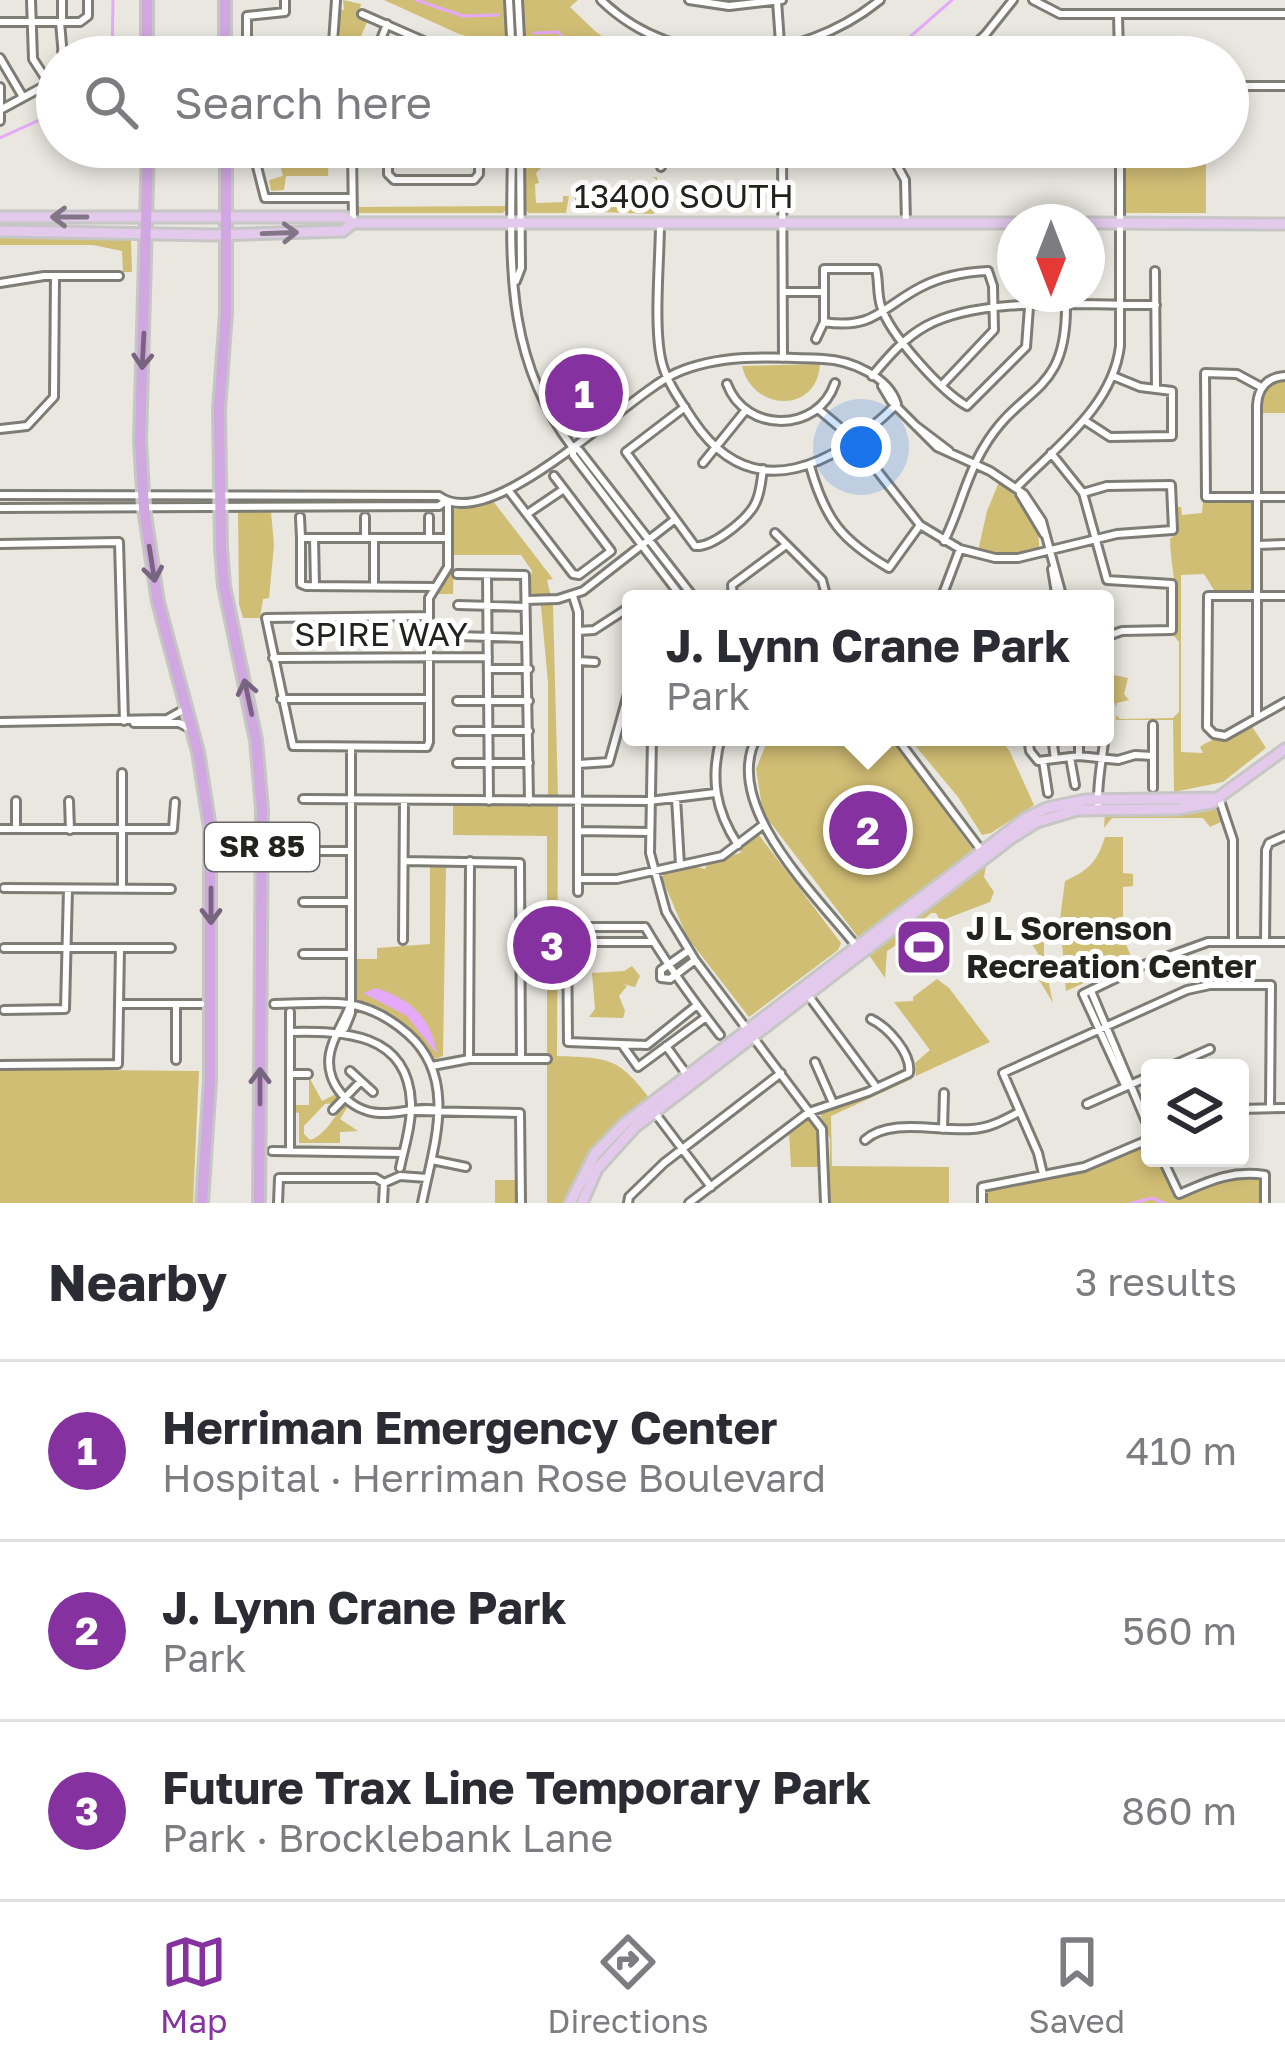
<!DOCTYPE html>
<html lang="en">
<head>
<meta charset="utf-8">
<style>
	body { margin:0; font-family:"Golos Text",sans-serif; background:#f2f2f3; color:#2b2b33 }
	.controls { position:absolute; right:36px; bottom:36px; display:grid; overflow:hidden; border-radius:12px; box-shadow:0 6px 18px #0003 }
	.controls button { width:108px; height:108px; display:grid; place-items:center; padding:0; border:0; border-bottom:3px solid #e1e1e2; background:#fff; color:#2b2b33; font:60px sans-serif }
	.compass { position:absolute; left:997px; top:204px; width:108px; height:108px; border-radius:50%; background:#fff; box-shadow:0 6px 18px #0003; rotate:180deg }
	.you { position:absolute; left:861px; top:447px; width:42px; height:42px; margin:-30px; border:9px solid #fff; border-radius:50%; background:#1a73e8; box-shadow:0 0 0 18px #1a73e833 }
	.badge { display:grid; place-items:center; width:78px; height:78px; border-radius:50%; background:#8532a0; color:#fff; font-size:39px; font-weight:700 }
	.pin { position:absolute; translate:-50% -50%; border:6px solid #fff; box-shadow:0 3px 12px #0006 }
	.popup { position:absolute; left:622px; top:590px; width:492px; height:156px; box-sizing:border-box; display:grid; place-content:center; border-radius:12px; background:#fff; filter:drop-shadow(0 3px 9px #0005); font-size:39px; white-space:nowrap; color:#7c7c81 }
	.popup b { font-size:45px; color:#2b2b33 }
	.popup::after { content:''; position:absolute; left:50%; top:100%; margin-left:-24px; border:24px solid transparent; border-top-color:#fff }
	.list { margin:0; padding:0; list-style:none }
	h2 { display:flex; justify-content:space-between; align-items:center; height:156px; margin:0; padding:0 48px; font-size:51px }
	h2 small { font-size:39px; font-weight:400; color:#7c7c81 }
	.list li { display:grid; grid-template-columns:78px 1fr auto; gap:36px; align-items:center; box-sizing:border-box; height:180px; padding:0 48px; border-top:3px solid #e1e1e2 }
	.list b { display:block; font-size:45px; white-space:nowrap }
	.list p { margin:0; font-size:39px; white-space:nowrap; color:#7c7c81 }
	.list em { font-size:39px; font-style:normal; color:#7c7c81 }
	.icon { flex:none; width:66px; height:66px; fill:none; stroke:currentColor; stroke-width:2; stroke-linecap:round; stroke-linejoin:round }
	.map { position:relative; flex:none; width:1285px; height:1203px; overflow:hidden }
	.search { position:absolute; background:#fff; box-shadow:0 6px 18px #0003; left:36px; right:36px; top:36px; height:132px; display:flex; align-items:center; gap:30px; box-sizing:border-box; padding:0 42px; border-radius:66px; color:#7c7c81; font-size:45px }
	.sheet { height:696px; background:#fff }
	nav { display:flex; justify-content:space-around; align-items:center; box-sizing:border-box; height:168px; border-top:3px solid #e1e1e2; background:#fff; font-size:33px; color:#7c7c81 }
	nav a { display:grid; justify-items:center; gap:6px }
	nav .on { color:#8532a0 }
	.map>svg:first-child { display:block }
	.green { fill:#d1be75 }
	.water { fill:#e4aaf9 }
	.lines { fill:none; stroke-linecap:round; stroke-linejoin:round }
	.stream { stroke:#e4aaf9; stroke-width:3 }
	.minor-casing { stroke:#7d7c75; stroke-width:12 }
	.major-casing { stroke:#c6c6c5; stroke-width:15 }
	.highway-casing { stroke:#c6c6c5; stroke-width:16 }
	.minor { stroke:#fff; stroke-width:6 }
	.major { stroke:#e3caec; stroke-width:9 }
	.highway { stroke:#d0a7e0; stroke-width:10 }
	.oneway { stroke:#827686 }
	.oneway2 { stroke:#796480 }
	.labels { text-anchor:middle; stroke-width:10; stroke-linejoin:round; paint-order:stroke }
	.shield { fill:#fff; stroke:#646462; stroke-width:3 }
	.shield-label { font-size:30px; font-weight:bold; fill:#22221f }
	.street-label { font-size:33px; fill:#22221f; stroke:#fff }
	.poi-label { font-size:33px; font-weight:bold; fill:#22221f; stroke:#fff; text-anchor:start }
</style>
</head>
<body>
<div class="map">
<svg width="1285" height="1203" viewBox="0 0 1285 1203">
	<rect width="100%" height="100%" fill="#e9e7e0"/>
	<path class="green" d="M 343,0 L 361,4 L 358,16 L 368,20 L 355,50 L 369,57 L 340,57 L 340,19 L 335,17 L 338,10 L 344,10 Z
		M 384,0 L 506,0 L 508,47 L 459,34 Z
		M 521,0 L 578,0 L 570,7 L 596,32 L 634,57 L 523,57 Z
		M 273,39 L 307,39 L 308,57 L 273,57 Z
		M 275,147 L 329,147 L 328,176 L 286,176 L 284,190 L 271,191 L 269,180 L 283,176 Z
		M 1126,147 L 1206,147 L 1206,213 L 1125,213 Z
		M 524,162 L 569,162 L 544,165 L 536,173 L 539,183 L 535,184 L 536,203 L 563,202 L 563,196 L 569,196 L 566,213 L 528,213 L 524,207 Z
		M 652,177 L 657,177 L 657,209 L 653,214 L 575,211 L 575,183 L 578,207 L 656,205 L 656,179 Z
		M 508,206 L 503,213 L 357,213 L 355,207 Z
		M 0,237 L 131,240 L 132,272 L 123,272 L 122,251 L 93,245 L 0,245 Z
		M 820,364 C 817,415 752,411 742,366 Z
		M 1279,380 L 1285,380 L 1285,413 L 1259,413 C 1260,396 1263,386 1279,380 Z
		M 999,482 C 1020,499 1041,521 1039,549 L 1012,554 L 978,551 L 987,511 Z
		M 1203,500 L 1253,502 L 1254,590 L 1214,590 L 1204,574 L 1181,575 L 1181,752 L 1203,753 L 1200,747 C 1213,737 1233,735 1251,725 L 1266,748 L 1223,782 L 1174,792 L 1173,720 L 1116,720 L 1116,715 L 1120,719 L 1173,718 L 1179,712 L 1179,642 L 1174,636 C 1181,603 1171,573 1170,539 L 1177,533 L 1176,507 L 1181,507 L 1182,515 L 1202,513 Z
		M 493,501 L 553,579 L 547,580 L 553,605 L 558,797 L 557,1056 C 607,1058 618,1056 650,1099 L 594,1149 L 567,1203 L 547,1203 L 547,836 L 453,835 L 453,802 L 548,805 L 548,683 L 540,596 L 528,592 L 532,571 L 521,555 L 454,555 L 453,594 L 433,594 L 450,571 L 452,510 Z
		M 238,511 L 271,512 L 274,545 L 269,598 L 263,599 L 260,618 L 243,618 L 239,604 Z
		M 1112,641 L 1110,668 L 1114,675 L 1128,678 L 1124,694 L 1129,700 L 1117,703 L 1116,708 L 1105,670 L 1105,645 Z
		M 769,737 L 890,737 L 973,850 L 858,937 L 763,813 L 756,769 Z
		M 908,737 L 947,737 L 953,745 L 964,737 L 999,737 L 1010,752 L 1034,805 L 991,833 L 982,835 L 958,797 Z
		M 1215,807 L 1221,822 L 1210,827 L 1203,818 L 1112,818 L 1104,828 L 1105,812 Z
		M 759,835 L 841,943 L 838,950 L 749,1017 L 687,937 L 662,878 L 665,872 L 693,866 L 705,869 L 707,864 L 740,853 L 746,843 Z
		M 1105,837 L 1123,837 L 1123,873 L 1133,874 L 1133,886 L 1123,887 L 1123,937 L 1133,961 L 1066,991 L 1060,919 L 1065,881 C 1089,870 1097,862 1105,837 Z
		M 986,866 L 984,877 L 994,892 L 990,902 L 940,921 L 936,913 L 931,913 L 913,929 L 915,933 L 887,951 L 885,978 L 869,955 Z
		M 430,867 L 446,867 L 443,1056 L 435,1059 L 393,1016 L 357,1002 L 355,959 L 377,959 L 377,948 L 430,944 Z
		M 1036,914 L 1044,919 L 1044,955 L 1048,960 L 1046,970 L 1053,1003 L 1038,978 L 1033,979 C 1048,962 1037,951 1024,934 L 1020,935 Z
		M 632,966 L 640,976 L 635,987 L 623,984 L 627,986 L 619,996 L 625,1011 L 623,1018 L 589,1017 L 595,1009 L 592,973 L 624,971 Z
		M 937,979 L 949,988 L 990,1042 L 916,1076 L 915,1063 L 930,1050 L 894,1002 L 913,1001 L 913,997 Z
		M 0,1069 L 199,1071 L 193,1203 L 0,1203 Z
		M 911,1076 L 912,1079 L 831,1116 L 832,1166 L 949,1167 L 949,1203 L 829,1203 L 830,1139 L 819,1110 Z
		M 309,1077 L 322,1101 L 336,1094 L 339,1098 L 335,1103 L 325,1104 L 304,1126 L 304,1134 L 310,1140 C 326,1135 334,1116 345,1104 L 348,1106 L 340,1119 L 358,1131 L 340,1132 L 340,1143 L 299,1143 L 299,1113 L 294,1112 L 294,1105 L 309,1105 Z
		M 806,1120 L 812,1122 L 820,1136 L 821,1167 L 791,1167 L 789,1133 Z
		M 1150,1139 L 1150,1158 L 1162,1158 L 1179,1194 L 1220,1176 L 1265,1175 L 1265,1203 L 982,1203 L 982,1187 L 1084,1167 Z
		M 495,1180 L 521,1180 L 521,1203 L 495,1203 Z"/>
	<path class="water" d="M 376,988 C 411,999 431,1018 437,1054 L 407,1016 L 363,993 Z"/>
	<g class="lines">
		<path class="stream" d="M 416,0 L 463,16 L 498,15
			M 534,33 L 558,32 L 576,57
			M 112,57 L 113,0
			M 887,57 L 952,0
			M 0,138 L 57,112
			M 1132,1203 L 1152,1198 L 1164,1203"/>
		<defs>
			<path id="minor" d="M 31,0 L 33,59 L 57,96
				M 509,0 L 512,57
				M 518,0 L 521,57
				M 601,0 C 677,74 800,65 880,0
				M 689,0 L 729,6 L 782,0
				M 1033,0 L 1060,14 L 1285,14
				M 777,1 L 781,57
				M 362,14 L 460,57
				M 1118,14 L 1119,57
				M 62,20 L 62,0
				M 0,22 L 80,22 L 88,16 L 88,0
				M 60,22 L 63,57
				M 978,43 L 991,57
				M 62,51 L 95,51
				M 247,57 L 247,16 L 285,12 L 285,0
				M 332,57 L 336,0
				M 374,57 L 387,24
				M 961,57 L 985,35 L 1013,0
				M 0,58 L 23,97
				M 1228,86 L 1285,86
				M 0,87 L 0,121
				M 0,110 L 48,84
				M 252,147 L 265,198 L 352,198
				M 352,147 L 353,223
				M 388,147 L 388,174 L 394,180 L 474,180 L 479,174 L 479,147
				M 512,147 C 511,257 502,355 573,448 L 573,455 L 683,599
				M 571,147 L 572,160
				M 655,147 L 661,167
				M 782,147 L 783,358
				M 887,147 L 905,180 L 906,223
				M 1023,147 L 1120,150
				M 782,150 L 816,147
				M 967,151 L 969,147
				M 660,153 L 683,148
				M 660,223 C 660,261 653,328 662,363 C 667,383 682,403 693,420 C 754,511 837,463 897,404
				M 1155,271 L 1156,389
				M 516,281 L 521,268 L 520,147
				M 0,283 L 44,276 L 119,276
				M 783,292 L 822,292
				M 824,322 L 824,269 L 876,269 C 879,281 877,294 881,306 C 889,334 942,392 967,406 L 1026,347 L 1029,307
				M 824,322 C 874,330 882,307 921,287 C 942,276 965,272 988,271 L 993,286 L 994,330 L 942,385
				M 816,339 L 824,322
				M 872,376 C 888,357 904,338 926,326 C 982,295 1091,306 1156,305
				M 727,384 C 745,433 818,434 835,383
				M 882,386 L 891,401 L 937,447 L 990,471 L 1024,494 L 1042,521 L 1063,599
				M 1261,387 L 1237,374 L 1205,373 L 1206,497 L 1285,497
				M 685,407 L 626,452 L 695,546 C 711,548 742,523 752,509 C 760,498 761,482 763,469
				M 818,409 L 849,435 L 920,525 L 960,549 L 995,558 L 1018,558 L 1117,534 L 1173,530 L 1171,485 L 1107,486 L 1083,493
				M 1084,420 L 1110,437 L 1172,436 L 1172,391 L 1140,387 L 1113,376
				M 916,426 L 949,451
				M 0,429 L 27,426 L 54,397 L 55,276
				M 573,448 L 579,450 L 695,599
				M 1051,453 L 1083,493 L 1107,580 L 1172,584 L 1172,630 L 1122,631 L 1105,637
				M 703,463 L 745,411
				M 810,466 C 825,519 841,540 889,568 L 920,525
				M 1016,488 C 1056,447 1113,406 1120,346 L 1120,147
				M 509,491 L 573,574 L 579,575 L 611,551 L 554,476
				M 1020,494 L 1044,534
				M 0,495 L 439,496 C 492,536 626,396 676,373 C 721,353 776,357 823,359 C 851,360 889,377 897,404
				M 0,508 L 439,506 L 446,501
				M 527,514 L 564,489
				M 300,517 L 301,538
				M 365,517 L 365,537
				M 775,533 L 822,580 L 827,599
				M 314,538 L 315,586
				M 374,538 L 374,585
				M 429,538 L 429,517
				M 944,541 C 960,510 966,476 984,447 C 1021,384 1066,397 1066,307
				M 0,544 L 119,542 L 124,721
				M 1257,545 L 1285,544
				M 1052,569 L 1057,599
				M 457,574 L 525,575 L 529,801
				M 487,575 L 489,801
				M 434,587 L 306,586 L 301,584 L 301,538 L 448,538
				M 573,596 L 578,612 L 578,892
				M 1285,596 L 1208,596 L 1207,727 L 1214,734 L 1225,736 L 1285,702
				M 733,599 L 732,585 L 786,545
				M 941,599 L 960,549
				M 526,600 L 558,599 L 583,591 L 674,520
				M 458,605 L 525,607
				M 429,616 L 266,618 L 293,746 L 427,747 L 429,742 L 429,598 L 448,567 L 448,502
				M 578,631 L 594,630 L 631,606
				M 455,636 L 525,638
				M 273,658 L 488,657
				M 578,661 L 595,662
				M 490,669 L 529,669
				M 281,699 L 429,699
				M 457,701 L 529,701
				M 1257,717 L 1257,405 C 1258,388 1267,377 1285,376
				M 0,722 L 167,719 L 185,709
				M 134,723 L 179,723 L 191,729
				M 458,731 L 529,731
				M 652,737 L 650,853 L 666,912 L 695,960 L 822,1129 L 825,1203
				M 721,737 C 710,778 715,810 738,845
				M 757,737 C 720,805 817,896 857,947
				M 896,737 L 984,854
				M 1028,737 L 1030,751 L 1038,761 L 1079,756 L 1118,760 L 1135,755 L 1153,756
				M 1052,737 L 1055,759
				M 1079,737 L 1079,756
				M 955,739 L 958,737
				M 1070,757 L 1075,785
				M 1043,761 L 1048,793
				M 457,763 L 529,763
				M 578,764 L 609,762 L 631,683
				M 1153,788 L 1153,725
				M 676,798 L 680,865
				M 1219,798 L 1233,840 L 1233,942
				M 303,799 L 649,801 L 715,793
				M 16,801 L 16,828
				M 69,801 L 70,830
				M 1098,808 C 1096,769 1111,731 1105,692
				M 0,829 L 173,829 L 175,802
				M 578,831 L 649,832
				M 303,851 L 350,851
				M 404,861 L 520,863 L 521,1059
				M 578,879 L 617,879 L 722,856 L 763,825
				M 4,888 L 171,889
				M 122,889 L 122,773
				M 303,902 L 350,902
				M 403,940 L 404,800
				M 567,942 L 653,942
				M 1265,942 L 1266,850 L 1269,843 L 1285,836
				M 4,948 L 171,948
				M 688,951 L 661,970 L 661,978 L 670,979 L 695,960
				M 303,954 L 350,954
				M 1091,991 L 1150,1131
				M 808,995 L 877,1088
				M 120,1004 L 201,1004
				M 274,1004 C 298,1004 325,1001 349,1004 C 372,1008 391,1019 408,1034 C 459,1079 433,1147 422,1203
				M 697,1005 L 647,1045 L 568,1042 L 567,927 L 645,927 C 667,965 693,1000 720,1035
				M 349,1008 C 343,1023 333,1037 330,1053 C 324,1083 350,1112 380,1113 C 400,1114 418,1106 438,1110
				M 4,1010 L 65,1009 L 68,889
				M 290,1012 L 290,1151
				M 339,1031 L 345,1028 L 351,1013 L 351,748
				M 290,1032 C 343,1031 408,1032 411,1103 C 412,1124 404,1148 400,1168
				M 623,1046 L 638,1067 L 706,1017
				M 666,1046 L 687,1075
				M 469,1059 L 470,861
				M 176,1060 L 176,1004
				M 815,1062 L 833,1103
				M 0,1065 L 118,1064 L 120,948
				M 432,1066 L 469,1059 L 547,1059
				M 1167,1068 L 1210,1049
				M 350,1071 L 373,1092
				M 290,1074 L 308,1074
				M 1129,1085 L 1124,1083 L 1083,994 L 1141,966 L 1208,942 L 1285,942
				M 1087,1104 L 1150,1076
				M 1240,1109 L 1285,1108
				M 333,1110 L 361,1081
				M 415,1111 L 520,1113 L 521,1203
				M 655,1113 L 711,1187
				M 943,1129 L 944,1093
				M 865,1140 C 890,1117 940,1132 972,1129 C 990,1128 1004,1120 1019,1112
				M 272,1151 L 403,1153
				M 1162,1158 L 1179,1194 C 1209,1181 1231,1170 1265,1175 L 1265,1203
				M 432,1160 L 466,1167
				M 1043,1174 L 1038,1153 L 1003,1073 L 1187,990 L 1210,985 L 1271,985 L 1270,1108
				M 278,1203 L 279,1178 L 376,1178 L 384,1183 L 400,1176 L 427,1178
				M 383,1203 L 384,1183
				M 628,1203 L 629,1197 L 664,1163 L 781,1073
				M 689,1203 L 809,1112 L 868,1092 L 909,1073 C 912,1054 888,1027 871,1019
				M 982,1203 L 982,1187 L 1084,1167 L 1150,1139"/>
			<path id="major" d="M 0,217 L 345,217 L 353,223 L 1015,223
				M 1087,223 L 1285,224
				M 0,231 L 214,235 L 343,231 L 353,223
				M 570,1203 L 595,1154 L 625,1123 L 1026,818 L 1047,808 L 1085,800 L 1219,798
				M 582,1203 L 597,1169 L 635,1127 L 1010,839 L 1037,822 L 1077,810 L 1177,809 L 1211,803 L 1285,749"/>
			<path id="highway" d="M 147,0 L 147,57
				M 225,0 L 225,57
				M 148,147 L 140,441 L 144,508 L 158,602 L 198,752 L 210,828 L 210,1081 L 202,1203
				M 226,147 L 226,313 L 219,409 L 221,548 L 224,586 L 256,740 L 262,809 L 259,1203"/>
		</defs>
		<use href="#minor" class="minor-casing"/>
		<use href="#major" class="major-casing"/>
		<use href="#highway" class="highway-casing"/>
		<use href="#minor" class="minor"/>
		<use href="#major" class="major"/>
		<use href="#highway" class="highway"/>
	</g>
	<defs><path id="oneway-shaft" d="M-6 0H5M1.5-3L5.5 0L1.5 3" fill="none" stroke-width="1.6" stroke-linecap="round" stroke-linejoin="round" transform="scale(3)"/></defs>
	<g class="oneway">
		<use href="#oneway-shaft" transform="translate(69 217) rotate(-180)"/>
		<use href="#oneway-shaft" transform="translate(280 233) rotate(-2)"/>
	</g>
	<g class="oneway2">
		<use href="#oneway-shaft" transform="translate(143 351) rotate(93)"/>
		<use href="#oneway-shaft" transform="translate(152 564) rotate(81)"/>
		<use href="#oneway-shaft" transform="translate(248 697) rotate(-102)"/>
		<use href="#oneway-shaft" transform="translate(211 906) rotate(90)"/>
		<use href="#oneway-shaft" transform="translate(260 1086) rotate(-90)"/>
	</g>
	<defs>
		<symbol id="stadium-square" viewBox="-11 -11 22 22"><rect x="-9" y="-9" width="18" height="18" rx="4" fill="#8532a0" stroke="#fff"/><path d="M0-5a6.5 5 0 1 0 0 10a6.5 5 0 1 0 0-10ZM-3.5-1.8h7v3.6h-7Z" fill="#fff"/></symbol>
	</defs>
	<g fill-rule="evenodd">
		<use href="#stadium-square" x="891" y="914" width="66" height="66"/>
	</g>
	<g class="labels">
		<rect class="shield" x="205" y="823" width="114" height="48" rx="9"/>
		<g class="shield-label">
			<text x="262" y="857">SR 85</text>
		</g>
		<g class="street-label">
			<text x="684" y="208">13400 SOUTH</text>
			<text x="381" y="646">SPIRE WAY</text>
		</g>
		<g class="poi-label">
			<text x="966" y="940">J L Sorenson<tspan x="966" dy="38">Recreation Center</tspan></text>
		</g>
	</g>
</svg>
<div class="controls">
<button><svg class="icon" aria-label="layers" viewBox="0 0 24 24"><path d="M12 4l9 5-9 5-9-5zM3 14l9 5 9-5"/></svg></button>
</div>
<svg class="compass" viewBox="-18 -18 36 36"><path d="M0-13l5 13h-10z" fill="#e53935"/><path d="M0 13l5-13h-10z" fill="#7c7c81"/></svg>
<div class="you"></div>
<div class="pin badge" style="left:584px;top:393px">1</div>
<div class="pin badge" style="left:868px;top:830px">2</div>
<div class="popup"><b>J. Lynn Crane Park</b>Park</div>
<div class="pin badge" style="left:552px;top:945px">3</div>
<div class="search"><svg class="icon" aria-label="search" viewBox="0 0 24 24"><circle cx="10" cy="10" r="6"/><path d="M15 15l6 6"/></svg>Search here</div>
</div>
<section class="sheet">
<h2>Nearby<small>3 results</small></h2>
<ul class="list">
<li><span class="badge">1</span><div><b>Herriman Emergency Center</b><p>Hospital · Herriman Rose Boulevard</p></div><em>410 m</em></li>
<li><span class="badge">2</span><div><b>J. Lynn Crane Park</b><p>Park</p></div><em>560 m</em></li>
<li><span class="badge">3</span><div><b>Future Trax Line Temporary Park</b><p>Park · Brocklebank Lane</p></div><em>860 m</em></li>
</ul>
</section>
<nav>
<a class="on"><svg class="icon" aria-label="map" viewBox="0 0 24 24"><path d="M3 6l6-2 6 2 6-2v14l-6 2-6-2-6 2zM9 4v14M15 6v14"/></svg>Map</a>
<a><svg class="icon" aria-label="directions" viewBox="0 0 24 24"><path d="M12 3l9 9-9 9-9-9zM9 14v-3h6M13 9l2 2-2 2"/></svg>Directions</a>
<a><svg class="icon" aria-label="saved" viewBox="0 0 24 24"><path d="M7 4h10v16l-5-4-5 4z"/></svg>Saved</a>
</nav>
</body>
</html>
